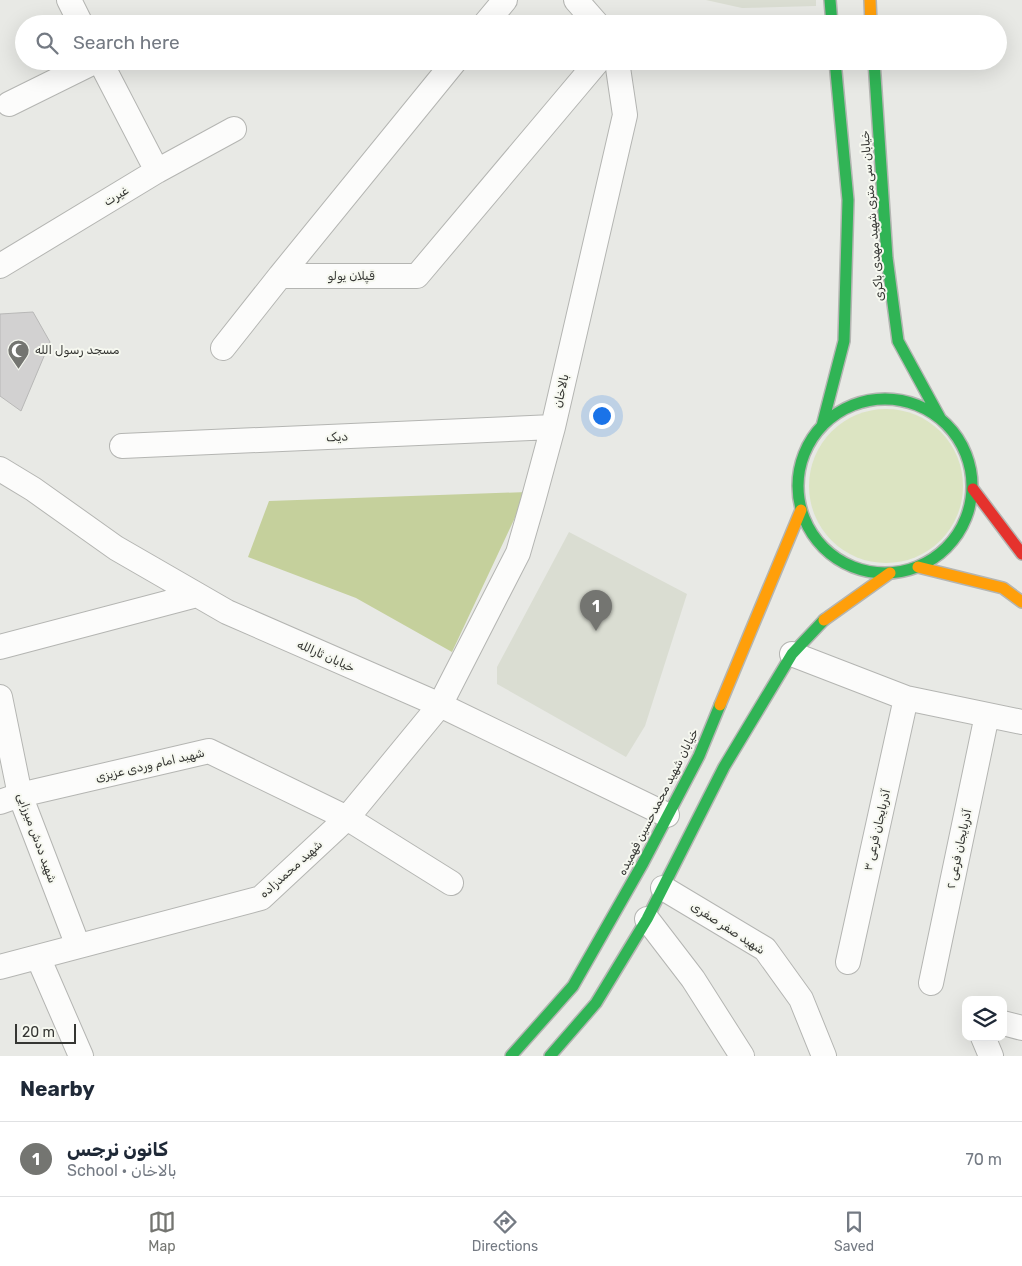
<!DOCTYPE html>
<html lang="en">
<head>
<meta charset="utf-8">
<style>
	body { margin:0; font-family:Rubik,Cairo,sans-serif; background:#f2f2f3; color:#1f2937 }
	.controls { position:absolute; right:15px; bottom:15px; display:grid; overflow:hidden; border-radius:10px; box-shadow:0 5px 20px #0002 }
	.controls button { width:45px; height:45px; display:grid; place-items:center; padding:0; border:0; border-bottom:1px solid #e0e1e3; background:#fff; color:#1f2937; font:25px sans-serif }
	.scale { position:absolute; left:15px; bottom:12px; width:61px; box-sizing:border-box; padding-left:5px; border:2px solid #353633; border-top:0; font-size:14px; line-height:18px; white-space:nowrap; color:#353633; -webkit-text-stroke:4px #f6f8f0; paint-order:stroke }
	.you { position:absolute; left:601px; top:415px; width:18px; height:18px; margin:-12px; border:4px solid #fff; border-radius:50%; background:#1a73e8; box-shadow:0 0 0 8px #1a73e833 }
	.badge { display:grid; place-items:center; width:32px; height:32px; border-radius:50%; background:#747571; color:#fff; font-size:16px; font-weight:700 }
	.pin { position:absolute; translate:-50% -41px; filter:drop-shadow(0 1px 2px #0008) }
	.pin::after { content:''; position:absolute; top:26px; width:18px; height:15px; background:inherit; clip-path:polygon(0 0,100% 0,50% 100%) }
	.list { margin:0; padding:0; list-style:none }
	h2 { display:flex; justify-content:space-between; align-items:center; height:65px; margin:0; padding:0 20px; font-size:21px }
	h2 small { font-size:16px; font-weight:400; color:#747a83 }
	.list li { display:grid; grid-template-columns:32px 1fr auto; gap:15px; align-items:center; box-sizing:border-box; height:75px; padding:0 20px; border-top:1px solid #e0e1e3 }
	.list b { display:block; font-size:19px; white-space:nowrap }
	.list p { margin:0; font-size:16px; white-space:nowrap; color:#747a83 }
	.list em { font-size:16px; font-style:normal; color:#747a83 }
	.icon { flex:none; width:28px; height:28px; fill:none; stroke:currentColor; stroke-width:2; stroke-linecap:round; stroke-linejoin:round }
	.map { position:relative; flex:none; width:1022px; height:1056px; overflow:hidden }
	.search { position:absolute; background:#fff; box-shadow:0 5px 20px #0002; left:15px; right:15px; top:15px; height:55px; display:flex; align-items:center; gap:12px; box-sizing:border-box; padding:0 18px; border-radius:28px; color:#747a83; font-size:19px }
	.sheet { height:140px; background:#fff }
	nav { display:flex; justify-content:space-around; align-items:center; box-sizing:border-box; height:70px; border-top:1px solid #e0e1e3; background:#fff; font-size:14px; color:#747a83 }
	nav a { display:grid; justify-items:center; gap:2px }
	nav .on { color:#747571 }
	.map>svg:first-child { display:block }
	.built { fill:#daddd2 }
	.green { fill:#dce4c2 }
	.water { fill:#c5d09c }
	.building { fill:#d2d1d1; stroke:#b8b8b7 }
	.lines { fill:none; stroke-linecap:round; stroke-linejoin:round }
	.street-casing { stroke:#b4b5b2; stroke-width:26 }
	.fast-casing { stroke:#b4b5b2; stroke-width:14 }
	.slow-casing { stroke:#b4b5b2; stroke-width:14 }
	.jam-casing { stroke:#b4b5b2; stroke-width:14 }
	.street { stroke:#fcfcfb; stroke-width:24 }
	.fast { stroke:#30b455; stroke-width:11 }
	.slow { stroke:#ff9f0a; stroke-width:11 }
	.jam { stroke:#e5322d; stroke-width:11 }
	.labels { text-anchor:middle; stroke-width:4; stroke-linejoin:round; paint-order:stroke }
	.street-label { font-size:12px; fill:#353633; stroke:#f6f8f0 }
	.poi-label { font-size:12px; fill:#353633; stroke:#f6f8f0; text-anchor:start }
</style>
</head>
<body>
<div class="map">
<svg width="1022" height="1056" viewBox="0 0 1022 1056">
	<rect width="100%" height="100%" fill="#e8e9e5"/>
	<path class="built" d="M 706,0 L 816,0 L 816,6 L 742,8 Z
		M 569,532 L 687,594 L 645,726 L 626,757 L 497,684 L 497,667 Z"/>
	<path class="green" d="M809 486a77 77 0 1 1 154 0a77 77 0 1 1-154 0Z"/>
	<path class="water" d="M 527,492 L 452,652 L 356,598 L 248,557 L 269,501 Z"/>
	<path class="building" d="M 33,312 L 50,342 L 21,411 L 0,396 L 0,314 Z"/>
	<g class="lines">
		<defs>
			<path id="street" d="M 69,0 L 81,24
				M 576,0 L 597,24
				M 485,24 L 505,0
				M 100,61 L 157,171
				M 455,61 L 280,276 L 417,276 L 598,61
				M 9,104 L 96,61
				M 0,266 L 157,171 L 234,129
				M 223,348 L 280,276
				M 122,446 L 553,427
				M 0,469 L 33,489 L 116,548 L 227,612 L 440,705 L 667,815
				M 0,647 L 197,595
				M 792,654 L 906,698 L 1022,722
				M 0,697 L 20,795 L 78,946
				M 0,802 L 20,795 L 209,751 L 347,818 L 451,883
				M 663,888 L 765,949 L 801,999 L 824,1056
				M 647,919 L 693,979 L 742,1056
				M 38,957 L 81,1056
				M 848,962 L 906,698
				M 0,967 L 261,898 L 347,818 L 440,705 L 518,553 L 533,501 L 553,427 L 625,115 L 617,61
				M 931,983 L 987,715
				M 1003,1023 L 1022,1028
				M 983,1037 L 991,1056"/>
			<path id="fast" d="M 830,0 L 832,24
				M 874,61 L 887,258 L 898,341 L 940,418
				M798 486a87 87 0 1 1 174 0a87 87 0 1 1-174 0Z
				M 822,426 L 844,341 L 848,200 L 835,61
				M 511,1056 L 573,986 L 643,863 L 699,756 L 720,705
				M 550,1056 L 596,1003 L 647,919 L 724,767 L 792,654 L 824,620"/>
			<path id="slow" d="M 870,0 L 871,24
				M 918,567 L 1003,588 L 1022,602
				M 824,620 L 890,573
				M 720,705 L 801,510"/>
			<path id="jam" d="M 973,489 L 1022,554"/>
		</defs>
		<use href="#street" class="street-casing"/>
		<use href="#fast" class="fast-casing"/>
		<use href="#slow" class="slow-casing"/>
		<use href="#jam" class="jam-casing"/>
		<use href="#street" class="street"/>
		<use href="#fast" class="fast"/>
		<use href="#slow" class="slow"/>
		<use href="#jam" class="jam"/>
	</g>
	<defs>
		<symbol id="mosque-pin" viewBox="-11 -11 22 30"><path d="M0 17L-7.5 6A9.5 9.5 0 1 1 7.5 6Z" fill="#747571" stroke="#f6f8f0"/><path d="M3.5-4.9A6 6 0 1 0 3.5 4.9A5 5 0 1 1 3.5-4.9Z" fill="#fff"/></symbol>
	</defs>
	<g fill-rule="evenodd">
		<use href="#mosque-pin" x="6" y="338" width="25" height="34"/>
	</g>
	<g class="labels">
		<g class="street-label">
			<text transform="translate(116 196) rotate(-31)" y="4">غیرت</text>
			<text transform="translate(872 216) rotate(-95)" y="4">خیابان سی متری شهید مهدی باکری</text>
			<text x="351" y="280">قپلان یولو</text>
			<text transform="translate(561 391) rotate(-77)" y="4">بالاخان</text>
			<text transform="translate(337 437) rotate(-3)" y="4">دیک</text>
			<text transform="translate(326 656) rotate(24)" y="4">خیابان ثارالله</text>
			<text transform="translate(150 765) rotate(-13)" y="4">شهید امام وردی عزیزی</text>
			<text transform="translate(658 802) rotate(-63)" y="4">خیابان شهید محمدحسین فهمیده</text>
			<text transform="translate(877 830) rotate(-77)" y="4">آذربایجان فرعی ۳</text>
			<text transform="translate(37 838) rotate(70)" y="4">شهید ددش میرزایی</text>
			<text transform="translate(959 849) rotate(-78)" y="4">آذربایجان فرعی ۲</text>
			<text transform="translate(291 869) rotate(-42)" y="4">شهید محمدزاده</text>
			<text transform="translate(728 928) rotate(33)" y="4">شهید صفر صفری</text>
		</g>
		<g class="poi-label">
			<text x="35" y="354">مسجد رسول الله</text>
		</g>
	</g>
</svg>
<div class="controls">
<button><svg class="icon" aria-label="layers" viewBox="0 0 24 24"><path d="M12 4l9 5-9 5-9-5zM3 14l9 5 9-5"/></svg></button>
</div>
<div class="scale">20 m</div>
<div class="you"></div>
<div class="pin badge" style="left:596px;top:631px">1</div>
<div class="search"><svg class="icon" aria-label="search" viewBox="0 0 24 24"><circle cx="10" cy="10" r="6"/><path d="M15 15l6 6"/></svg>Search here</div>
</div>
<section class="sheet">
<h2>Nearby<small></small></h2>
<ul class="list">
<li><span class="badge">1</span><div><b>کانون نرجس</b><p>School · بالاخان</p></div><em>70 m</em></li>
</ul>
</section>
<nav>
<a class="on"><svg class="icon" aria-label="map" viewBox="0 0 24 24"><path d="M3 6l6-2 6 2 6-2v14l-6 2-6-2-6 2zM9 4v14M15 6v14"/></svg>Map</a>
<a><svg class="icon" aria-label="directions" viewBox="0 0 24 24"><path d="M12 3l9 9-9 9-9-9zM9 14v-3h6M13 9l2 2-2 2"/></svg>Directions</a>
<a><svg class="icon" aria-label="saved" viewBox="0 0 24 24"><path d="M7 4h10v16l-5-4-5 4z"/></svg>Saved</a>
</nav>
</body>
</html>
